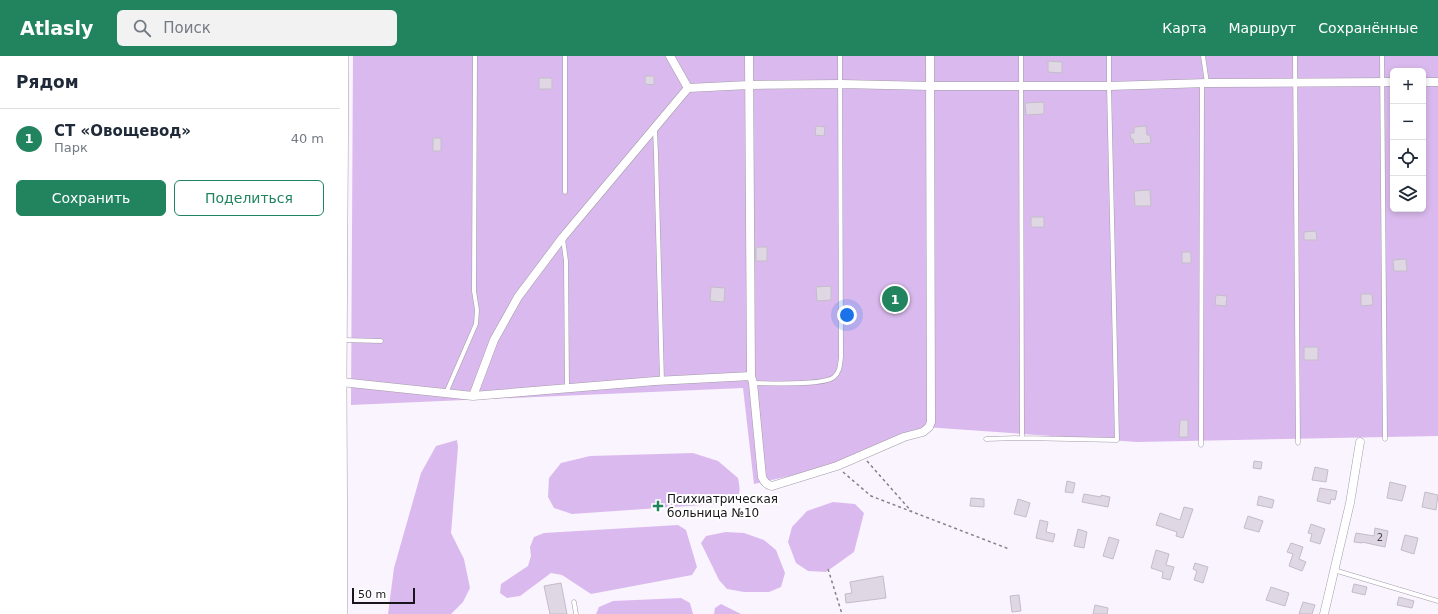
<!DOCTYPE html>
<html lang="ru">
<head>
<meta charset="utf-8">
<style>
	body { margin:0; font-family:"DejaVu Sans",sans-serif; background:#f2f2f3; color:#1f2937 }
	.controls { position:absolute; right:12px; top:12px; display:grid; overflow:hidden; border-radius:6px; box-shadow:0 2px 6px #0003 }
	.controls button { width:36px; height:36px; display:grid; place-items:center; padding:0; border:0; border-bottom:1px solid #e0e1e3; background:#fff; color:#1f2937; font:20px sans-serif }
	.scale { position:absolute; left:12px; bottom:10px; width:63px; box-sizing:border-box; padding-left:4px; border:2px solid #18161a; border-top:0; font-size:11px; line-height:14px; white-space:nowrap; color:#18161a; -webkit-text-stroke:3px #fff; paint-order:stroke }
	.you { position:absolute; left:507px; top:259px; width:14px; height:14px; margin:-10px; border:3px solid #fff; border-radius:50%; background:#1a73e8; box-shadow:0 0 0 6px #1a73e833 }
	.badge { display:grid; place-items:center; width:26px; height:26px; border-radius:50%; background:#21845e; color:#fff; font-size:13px; font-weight:700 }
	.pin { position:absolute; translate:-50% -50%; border:2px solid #fff; box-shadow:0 1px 4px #0006 }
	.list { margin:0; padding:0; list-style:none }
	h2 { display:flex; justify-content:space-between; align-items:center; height:52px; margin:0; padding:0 16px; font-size:17px }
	h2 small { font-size:13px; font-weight:400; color:#747a83 }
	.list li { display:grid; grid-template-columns:26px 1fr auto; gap:12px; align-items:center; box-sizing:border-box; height:60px; padding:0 16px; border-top:1px solid #e0e1e3 }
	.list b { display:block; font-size:15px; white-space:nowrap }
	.list p { margin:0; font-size:13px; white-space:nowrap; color:#747a83 }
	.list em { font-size:13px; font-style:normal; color:#747a83 }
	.actions { display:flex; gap:8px; padding:12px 16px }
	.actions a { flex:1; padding:9px 0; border:1px solid #21845e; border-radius:6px; text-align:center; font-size:14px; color:#21845e }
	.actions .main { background:#21845e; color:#fff }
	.icon { flex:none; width:22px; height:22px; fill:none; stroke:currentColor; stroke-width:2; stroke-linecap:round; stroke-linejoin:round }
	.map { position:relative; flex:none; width:1098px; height:558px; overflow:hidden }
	header { display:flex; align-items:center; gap:24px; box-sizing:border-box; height:56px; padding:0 20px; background:#21845e; color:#fff }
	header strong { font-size:19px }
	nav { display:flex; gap:22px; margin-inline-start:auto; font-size:14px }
	.search { width:280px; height:36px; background:#f2f2f3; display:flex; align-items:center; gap:10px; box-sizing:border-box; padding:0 14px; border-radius:6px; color:#747a83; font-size:15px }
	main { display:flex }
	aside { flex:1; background:#fff }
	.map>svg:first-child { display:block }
	.green { fill:#dabaee; fill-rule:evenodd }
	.building { fill:#dfd8e4; stroke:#c4bcc8 }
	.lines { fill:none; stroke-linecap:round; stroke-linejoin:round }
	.lane-casing { stroke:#a29ba7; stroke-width:5 }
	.street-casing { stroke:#a29ba7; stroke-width:9 }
	.secondary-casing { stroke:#a29ba7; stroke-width:12 }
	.path { stroke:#858188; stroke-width:1.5; stroke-dasharray:3 3; stroke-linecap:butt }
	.lane { stroke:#fff; stroke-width:4 }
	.street { stroke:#fff; stroke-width:8 }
	.secondary { stroke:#fff; stroke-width:11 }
	.poi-dot { fill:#21845e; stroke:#fff; stroke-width:1.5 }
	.labels { text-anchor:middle; stroke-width:4; stroke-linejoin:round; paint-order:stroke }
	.number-label { font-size:10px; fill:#4a464c }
	.poi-label { font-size:12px; fill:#18161a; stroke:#fff; text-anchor:start }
</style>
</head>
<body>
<header>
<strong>Atlasly</strong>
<div class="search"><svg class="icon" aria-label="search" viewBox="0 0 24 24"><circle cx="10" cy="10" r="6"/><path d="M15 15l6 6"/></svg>Поиск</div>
<nav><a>Карта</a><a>Маршрут</a><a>Сохранённые</a></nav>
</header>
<main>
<aside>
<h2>Рядом<small></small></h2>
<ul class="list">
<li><span class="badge">1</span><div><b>СТ «Овощевод»</b><p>Парк</p></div><em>40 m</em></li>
</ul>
<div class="actions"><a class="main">Сохранить</a><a>Поделиться</a></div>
</aside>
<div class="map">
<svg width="1098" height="558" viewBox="0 0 1098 558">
	<rect width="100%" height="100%" fill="#faf4fe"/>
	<path class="green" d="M 13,0 L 1098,0 L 1098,380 L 797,386 L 585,371 L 485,412 L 414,428 L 403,332 L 11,349 ZM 1053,15 L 1083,15 L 1083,153 L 1053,153 Z
		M 117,384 L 118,391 L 111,477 L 124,503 L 130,532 L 123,546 L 111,558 L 48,558 L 54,512 L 81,417 L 96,390 Z
		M 353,397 L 378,405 L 398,422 C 400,434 402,439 391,447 L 232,458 L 214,452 L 208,441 L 209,422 L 221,407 L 250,400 Z
		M 493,446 L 515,448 L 524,457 L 514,496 L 486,516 L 468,515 L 456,507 L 448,486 L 452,471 L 467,455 Z
		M 338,469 L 346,474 L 357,511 L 352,519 L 251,538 L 222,519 L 211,517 L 180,540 L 167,542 L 160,537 L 161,528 L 188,510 L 191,500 L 190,491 L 194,481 L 204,477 Z
		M 386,476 L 404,477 L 424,484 L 436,494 L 445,517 L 441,531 L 429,536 L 404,536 L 387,533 L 379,524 L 361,487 L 366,480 Z
		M 341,542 L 350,547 L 353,558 L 256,558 L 259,551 L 273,545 Z
		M 381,548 L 401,558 L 374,558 L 375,552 Z"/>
	<path class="building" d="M 708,5 L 722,6 L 722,17 L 708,16 Z
		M 305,20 L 314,20 L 314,29 L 305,28 Z
		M 199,22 L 212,22 L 212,33 L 199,33 Z
		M 704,46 L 704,58 L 686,59 L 685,47 Z
		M 476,70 L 485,71 L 484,80 L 475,79 Z
		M 806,70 L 807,79 L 810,79 L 811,87 L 794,88 L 793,83 L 791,83 L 790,77 L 794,77 L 794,71 Z
		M 93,82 L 101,82 L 101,95 L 93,95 Z
		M 810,134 L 811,150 L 795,150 L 794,135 Z
		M 691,161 L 704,161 L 704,171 L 691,171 Z
		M 976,175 L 977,184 L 964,184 L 964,176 Z
		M 416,191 L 427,191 L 427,205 L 416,205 Z
		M 842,196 L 851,196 L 851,207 L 842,207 Z
		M 1066,203 L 1067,215 L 1054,215 L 1053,204 Z
		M 491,230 L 491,244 L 477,245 L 476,231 Z
		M 371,231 L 385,232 L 384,246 L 370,245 Z
		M 1021,238 L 1032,238 L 1033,249 L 1021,250 Z
		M 876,239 L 887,240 L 886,250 L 875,249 Z
		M 964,291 L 978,291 L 978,304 L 964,304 Z
		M 840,364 L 848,364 L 848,381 L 839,381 Z
		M 914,405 L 922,406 L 921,413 L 913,412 Z
		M 975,411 L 988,414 L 986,426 L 972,424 Z
		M 727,425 L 735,427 L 733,437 L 725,436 Z
		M 1050,426 L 1066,430 L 1062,445 L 1047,442 Z
		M 980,432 L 997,435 L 995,444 L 991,443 L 990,448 L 977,445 Z
		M 1085,436 L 1098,439 L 1096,454 L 1082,451 Z
		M 744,438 L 761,441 L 761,439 L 770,441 L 768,451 L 742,446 Z
		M 919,440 L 934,444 L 932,452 L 917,449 Z
		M 631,442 L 644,443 L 644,451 L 630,450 Z
		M 678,443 L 690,447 L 686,461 L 674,458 Z
		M 844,451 L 853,453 L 843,482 L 836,480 L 837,476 L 816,469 L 820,457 L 840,464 Z
		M 908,460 L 923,465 L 919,476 L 904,472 Z
		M 700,464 L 708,466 L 706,476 L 715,478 L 713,486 L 696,482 Z
		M 971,468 L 985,473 L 980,488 L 970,485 L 972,478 L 968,477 Z
		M 1035,472 L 1048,475 L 1045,491 L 1022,486 L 1022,487 L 1014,486 L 1016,477 L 1034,480 Z
		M 738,473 L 747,476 L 744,492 L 734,490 Z
		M 1065,479 L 1078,482 L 1074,498 L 1061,494 Z
		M 769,481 L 779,484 L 773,503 L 763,500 Z
		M 951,487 L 963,491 L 959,503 L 966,506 L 962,515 L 949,510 L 953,498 L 947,496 Z
		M 816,494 L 829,498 L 826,509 L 834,511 L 830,524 L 822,522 L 823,516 L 811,512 Z
		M 855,507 L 868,511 L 863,527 L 854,524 L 857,515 L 853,513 Z
		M 543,520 L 546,542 L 506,547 L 505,538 L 512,537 L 510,526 Z
		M 221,527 L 227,558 L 210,558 L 204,530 Z
		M 1014,528 L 1027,531 L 1025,539 L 1012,536 Z
		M 931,531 L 949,537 L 945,550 L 926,544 Z
		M 679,539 L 681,555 L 672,556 L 670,540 Z
		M 1059,541 L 1074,545 L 1072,552 L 1057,549 Z
		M 963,546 L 975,549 L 972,558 L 959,558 Z
		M 755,549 L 768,552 L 767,558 L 753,558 Z"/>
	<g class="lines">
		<defs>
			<path id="lane" d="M 681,0 L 682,382
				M 863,0 L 867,27
				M 955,0 L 958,387
				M 1042,0 L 1045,383
				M 315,74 L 316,98 L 322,325
				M 225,136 L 225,0
				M 223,183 L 226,205 L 227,332
				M 3,284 L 41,285
				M 413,327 C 429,327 483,330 494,321 C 500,316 500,309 501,301 L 500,0
				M 106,337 L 136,268 L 137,254 L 134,235 L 135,0
				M 646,383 L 682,382 L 777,384 L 769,30 L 769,0
				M 861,389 L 862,27
				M 994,514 L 1098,545
				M 234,546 L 236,558"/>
			<path id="street" d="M 330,0 L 348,32 L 409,29 L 501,28 L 590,30 L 769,30 L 867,27 L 1053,26
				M 409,0 L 411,320 L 413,327 L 422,421 C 424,426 427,429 432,430 L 497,410 L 564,381 L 583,376 L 589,371 L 591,366 L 590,0
				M 1083,26 L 1098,26
				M 1,326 L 133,340 L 315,325 L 411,320
				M 133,340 L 154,284 L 178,241 L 223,181 L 348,32
				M 984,558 L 1010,447 L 1020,386"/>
			<path id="secondary" d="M 2,558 L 1,326 L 3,0"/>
		</defs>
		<use href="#lane" class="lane-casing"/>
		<use href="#street" class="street-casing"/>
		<use href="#secondary" class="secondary-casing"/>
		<path class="path" d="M 527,405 L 572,456
			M 503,416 L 531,440 L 669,493
			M 488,513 L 502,558"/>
		<use href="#lane" class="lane"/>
		<use href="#street" class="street"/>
		<use href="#secondary" class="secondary"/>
	</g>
	<path class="poi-dot" d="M316 444h4v4h4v4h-4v4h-4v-4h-4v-4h4z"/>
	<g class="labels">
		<g class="number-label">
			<text x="1040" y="485">2</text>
		</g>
		<g class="poi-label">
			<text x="327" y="447">Психиатрическая<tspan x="327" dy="14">больница №10</tspan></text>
		</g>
	</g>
</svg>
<div class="controls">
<button>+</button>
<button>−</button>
<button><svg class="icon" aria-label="locate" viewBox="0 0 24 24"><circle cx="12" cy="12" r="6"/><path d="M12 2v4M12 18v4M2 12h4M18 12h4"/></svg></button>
<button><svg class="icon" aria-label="layers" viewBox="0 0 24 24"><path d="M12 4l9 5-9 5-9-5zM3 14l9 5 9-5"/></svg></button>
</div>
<div class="scale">50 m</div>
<div class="you"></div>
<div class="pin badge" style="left:555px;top:243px">1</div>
</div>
</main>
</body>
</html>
